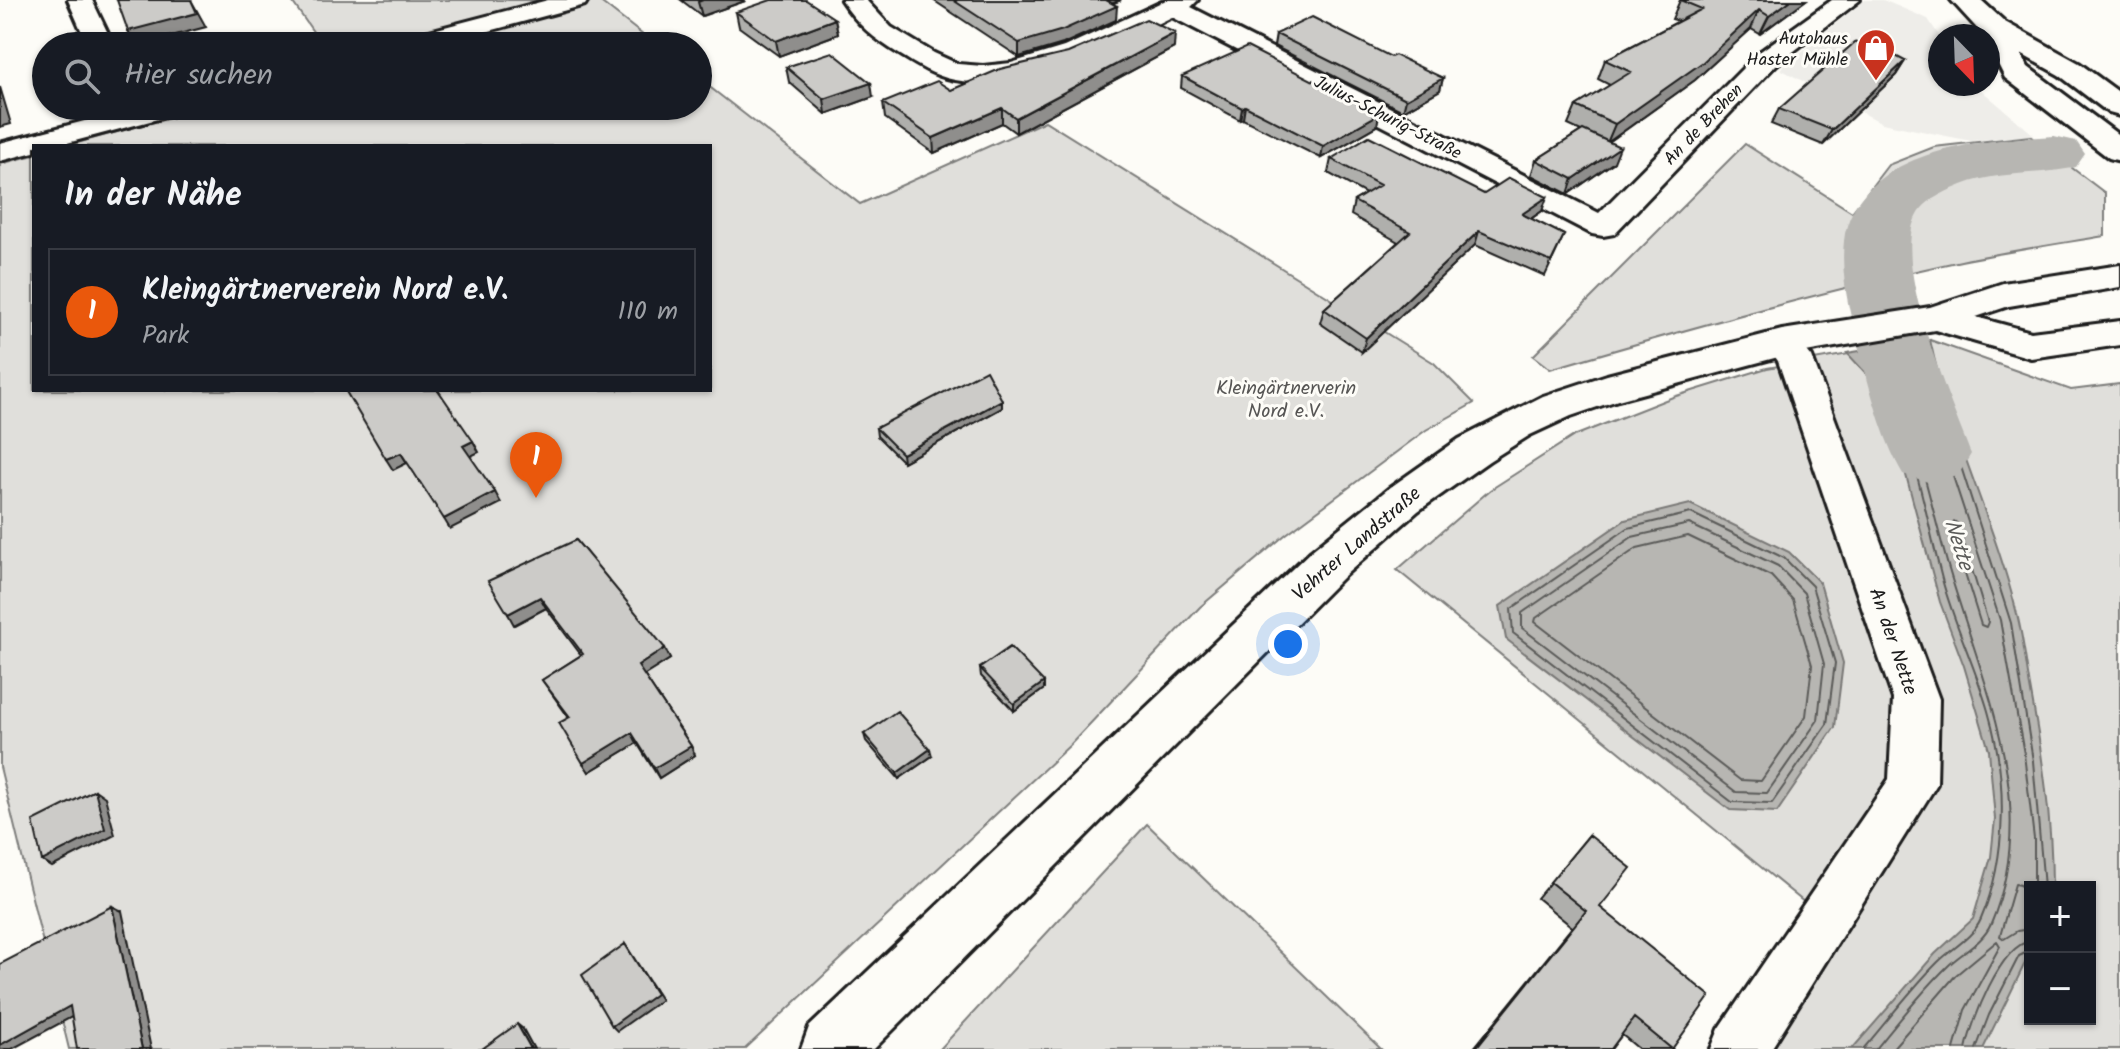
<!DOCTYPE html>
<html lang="de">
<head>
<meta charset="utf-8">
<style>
	body { margin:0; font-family:Kalam,sans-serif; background:#20242c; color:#f1f3f6 }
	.controls { position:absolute; right:24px; bottom:24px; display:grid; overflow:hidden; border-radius:0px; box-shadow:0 2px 6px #0004 }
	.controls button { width:72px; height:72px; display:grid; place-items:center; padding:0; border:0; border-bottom:2px solid #363941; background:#171b24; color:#f1f3f6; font:40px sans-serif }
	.compass { position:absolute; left:1928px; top:24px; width:72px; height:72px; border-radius:50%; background:#171b24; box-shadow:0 2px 6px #0004; rotate:157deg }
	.you { position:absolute; left:1288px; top:644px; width:28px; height:28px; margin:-20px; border:6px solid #fff; border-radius:50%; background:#1a73e8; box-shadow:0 0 0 12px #1a73e833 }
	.badge { display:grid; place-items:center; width:52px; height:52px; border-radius:50%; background:#ea580c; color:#fff; font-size:26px; font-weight:700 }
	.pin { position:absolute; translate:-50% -66px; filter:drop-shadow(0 2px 4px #0008) }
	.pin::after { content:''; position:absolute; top:42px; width:28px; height:24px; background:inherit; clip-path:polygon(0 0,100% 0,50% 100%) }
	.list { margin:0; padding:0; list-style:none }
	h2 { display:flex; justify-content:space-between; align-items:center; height:104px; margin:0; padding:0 32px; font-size:34px }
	h2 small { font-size:26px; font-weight:400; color:#9ea1a6 }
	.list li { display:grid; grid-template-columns:52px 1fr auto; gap:24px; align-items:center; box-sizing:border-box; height:128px; margin:0 16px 16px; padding:0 16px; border:2px solid #363941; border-radius:0px }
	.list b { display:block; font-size:30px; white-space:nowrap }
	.list p { margin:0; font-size:26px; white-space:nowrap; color:#9ea1a6 }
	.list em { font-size:26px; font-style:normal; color:#9ea1a6 }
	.icon { flex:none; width:44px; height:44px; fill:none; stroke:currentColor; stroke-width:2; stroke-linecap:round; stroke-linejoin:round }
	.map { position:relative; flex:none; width:2120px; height:1049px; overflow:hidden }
	.search { position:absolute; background:#171b24; box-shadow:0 2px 6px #0004; left:32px; top:32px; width:680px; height:88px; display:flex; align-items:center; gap:20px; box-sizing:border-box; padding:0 28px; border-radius:44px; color:#9ea1a6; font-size:30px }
	.panel { position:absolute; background:#171b24; box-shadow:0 2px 6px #0004; left:32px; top:144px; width:680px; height:248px; border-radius:0px }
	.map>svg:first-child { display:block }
	.built { fill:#eeede9 }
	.green { fill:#e0dfdb; stroke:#7e7e7c; stroke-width:2; fill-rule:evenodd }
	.water { fill:#b7b6b2; stroke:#797876; stroke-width:2 }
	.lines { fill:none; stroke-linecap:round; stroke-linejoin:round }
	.shore { stroke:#5a5a58; stroke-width:2 }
	.river { fill:#b7b6b2; fill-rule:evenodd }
	.minor-casing { stroke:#1c1c1c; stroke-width:6 }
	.secondary-casing { stroke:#1c1c1c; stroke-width:6 }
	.primary-casing { stroke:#1c1c1c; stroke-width:6 }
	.minor { fill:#fdfcf7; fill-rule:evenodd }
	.secondary { fill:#fdfcf7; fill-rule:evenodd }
	.primary { fill:#fdfcf7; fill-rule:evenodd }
	.wall { fill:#afafac; stroke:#1c1c1c; stroke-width:2 }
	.shaded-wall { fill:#8f8e8c; stroke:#1c1c1c; stroke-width:2 }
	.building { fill:#cccbc8; stroke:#1c1c1c; stroke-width:2 }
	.labels { text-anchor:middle; stroke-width:6; stroke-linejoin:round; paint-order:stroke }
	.far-poi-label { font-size:18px; fill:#1c1c1c; stroke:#fdfcf7; text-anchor:end }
	.far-street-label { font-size:18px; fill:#1c1c1c; stroke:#fdfcf7 }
	.park-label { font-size:20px; fill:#575655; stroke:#fdfcf7 }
	.street-label { font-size:20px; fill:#1c1c1c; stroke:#fdfcf7 }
	.water-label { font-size:22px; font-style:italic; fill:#5a5a58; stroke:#fdfcf7 }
</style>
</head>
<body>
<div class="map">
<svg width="2120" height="1049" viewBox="0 0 2120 1049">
	<rect width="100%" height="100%" fill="#fdfcf7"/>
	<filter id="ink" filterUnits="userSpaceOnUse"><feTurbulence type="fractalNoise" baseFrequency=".0125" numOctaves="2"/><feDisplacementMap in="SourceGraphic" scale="16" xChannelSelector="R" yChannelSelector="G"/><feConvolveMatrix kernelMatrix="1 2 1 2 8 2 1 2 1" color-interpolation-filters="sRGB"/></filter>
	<g filter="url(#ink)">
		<path class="built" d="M 1865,0 L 1883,0 L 1928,19 L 1940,37 L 1940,84 L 1974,84 L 2034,135 L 1971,141 L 1882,123 L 1780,69 Z"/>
		<path class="green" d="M 291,0 L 598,0 L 657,46 L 430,46 L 504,12 L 379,46 L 323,46 Z
			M 698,78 L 860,204 L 1045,121 L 1434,363 L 1474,403 L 1426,430 L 1285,535 L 1200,607 L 1071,744 L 745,1049 L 69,1049 L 0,767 L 0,164 L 34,155 L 34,390 L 710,390 L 710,146 L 66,146 L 212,106 L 698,106 Z
			M 2030,136 L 2105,193 L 2105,236 C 2057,244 2009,251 1961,261 C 1822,291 1686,329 1550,369 L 1533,356 L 1745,144 L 1852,212 L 1888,165 L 1934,147 Z
			M 1930,340 L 2071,390 L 2120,384 L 2120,1049 L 1708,1049 L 1805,903 L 1397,570 L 1490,490 L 1574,436 L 1673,397 L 1767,368 ZM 2030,887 L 2090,887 L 2090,1019 L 2030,1019 Z
			M 1147,824 L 1381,1049 L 940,1049 Z"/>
		<path class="water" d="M 2043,145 L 2065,162 L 1966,176 L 1946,183 L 1906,218 L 1904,257 L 1909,274 L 1849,287 C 1855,206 1885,161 1969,150 C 1993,147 2018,148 2043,145 Z
			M 1930,340 C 1950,434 1994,521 2017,614 C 2023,638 2026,663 2030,687 C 2042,753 2052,819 2052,887 L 2030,887 L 2030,953 L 1983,1049 L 1852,1049 L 1935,954 L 1973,919 L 1991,857 L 1995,819 L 1989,750 L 1964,666 L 1940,602 L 1891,419 L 1873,381 L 1847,353 Z
			M 1690,504 L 1789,552 L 1820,583 L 1843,663 L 1835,727 L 1777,812 L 1730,810 L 1506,639 L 1500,606 L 1625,520 Z"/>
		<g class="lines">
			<path class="shore" d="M 1983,157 L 1987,159 L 1985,164 L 1942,176 L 1900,213 L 1895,235 L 1896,268 L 1859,274 C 1858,257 1863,241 1870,225 C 1892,177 1934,163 1983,157 Z
				M 1880,229 L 1885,232 L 1886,258 L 1873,263 L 1870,260 Z
				M 1691,513 L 1784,558 L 1812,586 L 1835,663 L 1827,724 L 1772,803 L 1732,802 L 1513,633 L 1511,609 L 1628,528 Z
				M 1954,521 L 1958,524 L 1988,622 L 1986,627 L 1981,625 L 1950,526 Z
				M 1689,524 L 1778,566 L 1804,593 L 1824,664 L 1818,720 L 1767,793 L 1736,792 L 1522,628 L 1522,613 L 1632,537 Z
				M 1688,536 L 1771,576 L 1793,600 L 1812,665 L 1806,716 L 1761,781 L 1740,780 L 1535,622 L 1536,618 L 1637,548 Z
				M 2030,907 L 2021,885 L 2015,884 L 2000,936 L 2004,939 L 2017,931 L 2030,929
				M 1863,1049 C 1888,1020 1911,989 1938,962 C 1952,948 1973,938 1981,919 C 2008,856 2007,776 1988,711 C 1975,666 1954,624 1942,579 C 1922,503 1914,427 1867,363 L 1870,357 L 1924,351 L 2011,623 L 2033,761 L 2044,887
				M 1876,1049 C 1899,1021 1921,992 1948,966 C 1961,953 1983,943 1991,924 C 2042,802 1982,683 1948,566 C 1929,499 1917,432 1887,369 L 1890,364 L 1916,363 L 2000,620 L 2024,754 L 2034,839 L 2034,887
				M 1892,1049 L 1956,975 L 1997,941 L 2000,946 L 1965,1010 L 1954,1049
				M 1966,1049 C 1972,1021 2000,946 2030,941
				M 1976,1049 L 1989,1015 L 2019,956 L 2030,951"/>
			<path class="river" d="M 2054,136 L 2076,141 L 2085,154 L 2076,167 C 2038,176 1998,170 1962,185 C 1947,191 1925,200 1917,215 C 1890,262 1952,404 1971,454 L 1959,474 L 1931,483 L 1903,474 C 1881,436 1871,391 1859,349 C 1850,315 1840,276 1844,241 C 1856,148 1983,140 2054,136 Z"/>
			<defs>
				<path id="minor" d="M 68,0 L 92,0 L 114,46 L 88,46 Z
					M 548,0 L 588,0 L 585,5 L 434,46 L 391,46 L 395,40 Z
					M 841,0 L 866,0 L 891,27 L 934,53 L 958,64 L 983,66 L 1011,63 L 1064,47 L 1166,0 L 1198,0 L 1191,7 L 1599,213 L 1758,53 L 1832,0 L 1860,0 L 1776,65 L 1614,234 L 1603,236 L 1592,234 L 1172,17 C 1108,48 1029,93 955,80 C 934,76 917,65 899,54 C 874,39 857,24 841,0 Z
					M 142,106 L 188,106 L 184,112 L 56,146 L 34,146 L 34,152 L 0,161 L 0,143 Z
					M 1782,331 L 1794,335 L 1812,357 L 1939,699 L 1937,784 L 1771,1049 L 1711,1049 L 1719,1029 L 1889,779 L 1893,699 L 1778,361 L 1765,343 L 1770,335 Z"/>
				<path id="secondary" d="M 2120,265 L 2120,287 L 2009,306 L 1976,317 L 2031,332 L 2120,321 L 2120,345 L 2031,358 L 1935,330 L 1782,356 L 1618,400 L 1571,416 L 1530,435 L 1489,461 L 1418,511 L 1343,577 L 874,1049 L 801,1049 L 809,1027 L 1311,551 L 1388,489 L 1459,439 L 1543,396 L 1607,375 L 1782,330 L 1930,307 L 2003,283 Z"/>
				<path id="primary" d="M 1951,0 L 1981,0 L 2005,22 L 2079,63 L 2120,93 L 2120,116 L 2109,113 L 2059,75 L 2021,54 L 2028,67 L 2120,136 L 2120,161 L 2109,158 L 2005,78 L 1988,44 L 1988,36 L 1984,36 Z"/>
			</defs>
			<use href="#minor" class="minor-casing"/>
			<use href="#secondary" class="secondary-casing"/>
			<use href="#primary" class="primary-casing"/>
			<use href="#minor" class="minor"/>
			<use href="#secondary" class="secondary"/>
			<use href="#primary" class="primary"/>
		</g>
		<path class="wall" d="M 681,0 L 744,0 L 745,1 L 702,16 Z
			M 933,0 L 1121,0 L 1113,3 L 1116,20 L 1063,44 L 1019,57 Z
			M 1680,0 L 1806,0 L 1760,34 L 1751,29 L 1695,80 L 1609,142 L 1614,162 L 1568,194 L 1531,175 L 1536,160 L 1581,131 L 1568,125 L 1576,106 L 1610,85 L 1598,79 L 1605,60 L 1679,21 L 1672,19 Z
			M 736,12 L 835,19 L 838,34 L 779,56 L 739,27 Z
			M 1276,34 L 1391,57 L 1443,78 L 1440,90 L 1403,111 L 1274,46 Z
			M 1174,48 L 1016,133 L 1002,123 L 934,153 L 885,118 L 883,103 Z
			M 1905,61 L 1896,75 L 1823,145 L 1771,124 L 1779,109 Z
			M 786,67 L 873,97 L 826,114 L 789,82 Z
			M 1182,76 L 1377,126 L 1321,158 L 1243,119 L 1240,120 L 1181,88 Z
			M 1331,159 L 1484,194 L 1542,211 L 1531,219 L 1564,235 L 1545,276 L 1475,245 L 1362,352 L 1320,323 L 1324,309 L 1398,242 L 1351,215 L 1354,201 L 1366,194 L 1328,173 Z
			M 1002,400 L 1002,408 L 903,462 L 877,436 L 876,428 Z
			M 576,540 L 670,659 L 644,675 L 691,746 L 695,755 L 659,778 L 637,743 L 589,772 L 569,718 L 542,680 L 581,655 L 546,608 L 514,625 Z
			M 980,668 L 1044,682 L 1044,689 L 1014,711 L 981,676 Z
			M 864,734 L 932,756 L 899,779 L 866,741 Z
			M 1589,835 L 1600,907 L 1672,1049 L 1639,1049 L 1622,1035 L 1611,1049 L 1473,1049 L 1572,927 L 1537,898 Z"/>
		<path class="shaded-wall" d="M 191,0 L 206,27 L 137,45 L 128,31 Z
			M 703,0 L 744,0 L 745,1 L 702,16 L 698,2 Z
			M 1097,0 L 1121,0 L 1097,10 Z
			M 1791,0 L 1806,0 L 1760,34 L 1769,16 Z
			M 1117,6 L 1116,20 L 1063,44 L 1019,57 L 1019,43 Z
			M 1759,10 L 1751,29 L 1695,80 L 1607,143 L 1615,124 Z
			M 835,19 L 838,34 L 779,56 L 776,41 Z
			M 1175,33 L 1174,48 L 1016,133 L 1016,118 Z
			M 1905,61 L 1896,75 L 1823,145 L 1832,130 Z
			M 1443,78 L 1440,90 L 1403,111 L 1406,99 Z
			M 871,83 L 873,97 L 826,114 L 824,99 Z
			M 0,87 L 11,124 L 0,127 Z
			M 1245,106 L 1243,119 L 1240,120 L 1242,108 Z
			M 1002,108 L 1002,123 L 934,153 L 933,138 Z
			M 1379,114 L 1377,126 L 1321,158 L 1323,146 Z
			M 1620,147 L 1614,162 L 1568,194 L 1573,179 Z
			M 1547,197 L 1542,211 L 1517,228 L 1522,214 Z
			M 1479,231 L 1475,245 L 1362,352 L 1366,338 Z
			M 1002,400 L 1002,408 L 903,462 L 902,454 Z
			M 473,441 L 479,452 L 469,457 L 463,446 Z
			M 401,453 L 407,463 L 393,470 L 386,459 Z
			M 495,492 L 501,503 L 450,529 L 444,519 Z
			M 540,597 L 546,608 L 514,625 L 508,614 Z
			M 665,648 L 670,659 L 643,676 L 638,666 Z
			M 1044,682 L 1044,689 L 1014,711 L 1014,704 Z
			M 632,733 L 637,743 L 589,772 L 583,763 Z
			M 691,746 L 695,755 L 659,778 L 654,768 Z
			M 930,749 L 932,756 L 899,779 L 897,773 Z
			M 95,790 L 105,797 L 115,835 L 52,867 L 42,861 Z
			M 112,906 L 122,911 L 151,1049 L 142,1049 Z
			M 625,944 L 661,1000 L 617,1031 L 612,1026 Z
			M 70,1006 L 81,1012 L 12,1049 L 0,1049 L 0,1045 Z
			M 517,1024 L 523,1029 L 534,1049 L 531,1049 Z"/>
		<path class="building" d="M 117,0 L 191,0 L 197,13 L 128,31 Z
			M 771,0 L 806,0 L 835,19 L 776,41 L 736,12 Z
			M 953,0 L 1106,0 L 1117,6 L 1063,30 L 1019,43 Z
			M 1680,0 L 1791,0 L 1769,16 L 1759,10 L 1703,62 L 1615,124 L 1576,106 L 1631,72 L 1605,60 L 1702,9 Z
			M 1312,17 L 1391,57 L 1395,55 L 1443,78 L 1406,99 L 1276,34 Z
			M 1146,19 L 1175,33 L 1016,118 L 1002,108 L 933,138 L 883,103 L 937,81 L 951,90 L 1000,69 L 1068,53 Z
			M 1865,40 L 1905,61 L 1832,130 L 1779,109 L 1854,43 Z
			M 1247,47 L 1379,114 L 1323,146 L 1245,106 L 1242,108 L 1182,76 Z
			M 832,52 L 871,83 L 824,99 L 786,67 Z
			M 1583,130 L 1620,147 L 1573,179 L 1536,160 Z
			M 1369,136 L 1484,194 L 1509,178 L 1547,197 L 1522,214 L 1564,235 L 1551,262 L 1479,231 L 1366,338 L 1324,309 L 1410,232 L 1354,201 L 1380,185 L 1331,159 Z
			M 986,370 L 1002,400 L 902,454 L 876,428 Z
			M 345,390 L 438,390 L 473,441 L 463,446 L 495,492 L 444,519 L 401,453 L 386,459 Z
			M 576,540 L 665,648 L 638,666 L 691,746 L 654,768 L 632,733 L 583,763 L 559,723 L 570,717 L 542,680 L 583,654 L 540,597 L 508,614 L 488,581 Z
			M 1010,647 L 1044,682 L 1014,704 L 980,668 Z
			M 897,711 L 930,749 L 897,773 L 864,734 Z
			M 95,790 L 105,829 L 42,861 L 33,821 Z
			M 1589,835 L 1631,868 L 1600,907 L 1710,996 L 1672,1049 L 1634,1018 L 1611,1049 L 1475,1049 L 1586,911 L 1550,882 Z
			M 112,906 L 142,1049 L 77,1049 L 70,1006 L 0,1045 L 0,964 Z
			M 625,944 L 656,994 L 612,1026 L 582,975 Z
			M 517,1024 L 531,1049 L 482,1049 Z"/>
	</g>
	<defs>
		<symbol id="shop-pin" viewBox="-11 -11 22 30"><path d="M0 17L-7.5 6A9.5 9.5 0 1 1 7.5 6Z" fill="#c8321e" stroke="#fdfcf7"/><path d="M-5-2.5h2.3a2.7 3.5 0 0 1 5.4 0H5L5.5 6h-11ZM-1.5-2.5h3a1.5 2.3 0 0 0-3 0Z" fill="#fff"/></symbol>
	</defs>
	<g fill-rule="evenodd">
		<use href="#shop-pin" x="1854" y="26" width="44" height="60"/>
	</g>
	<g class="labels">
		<g class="far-poi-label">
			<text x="1848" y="44">Autohaus<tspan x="1848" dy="21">Haster Mühle</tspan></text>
		</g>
		<g class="far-street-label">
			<text transform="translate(1388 117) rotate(27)" y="6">Julius-Schurig-Straße</text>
			<text transform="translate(1703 124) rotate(-46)" y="6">An de Brehen</text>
		</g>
		<g class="park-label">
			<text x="1286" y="394">Kleingärtnerverin<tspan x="1286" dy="23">Nord e.V.</tspan></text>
		</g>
		<g class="street-label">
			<text transform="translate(1356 543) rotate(-41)" y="7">Vehrter Landstraße</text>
			<text transform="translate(1894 641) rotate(71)" y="7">An der Nette</text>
		</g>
		<g class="water-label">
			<text transform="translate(1960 544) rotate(72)" y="8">Nette</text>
		</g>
	</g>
</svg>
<div class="controls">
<button>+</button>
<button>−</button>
</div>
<svg class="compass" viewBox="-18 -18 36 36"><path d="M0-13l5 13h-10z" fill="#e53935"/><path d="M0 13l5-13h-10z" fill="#9ea1a6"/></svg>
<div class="you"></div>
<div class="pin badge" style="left:536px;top:498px">1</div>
<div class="search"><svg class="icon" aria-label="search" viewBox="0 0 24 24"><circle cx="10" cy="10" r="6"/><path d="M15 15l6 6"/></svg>Hier suchen</div>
<section class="panel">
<h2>In der Nähe<small></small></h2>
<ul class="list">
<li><span class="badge">1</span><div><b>Kleingärtnerverein Nord e.V.</b><p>Park</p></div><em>110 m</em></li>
</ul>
</section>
</div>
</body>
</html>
